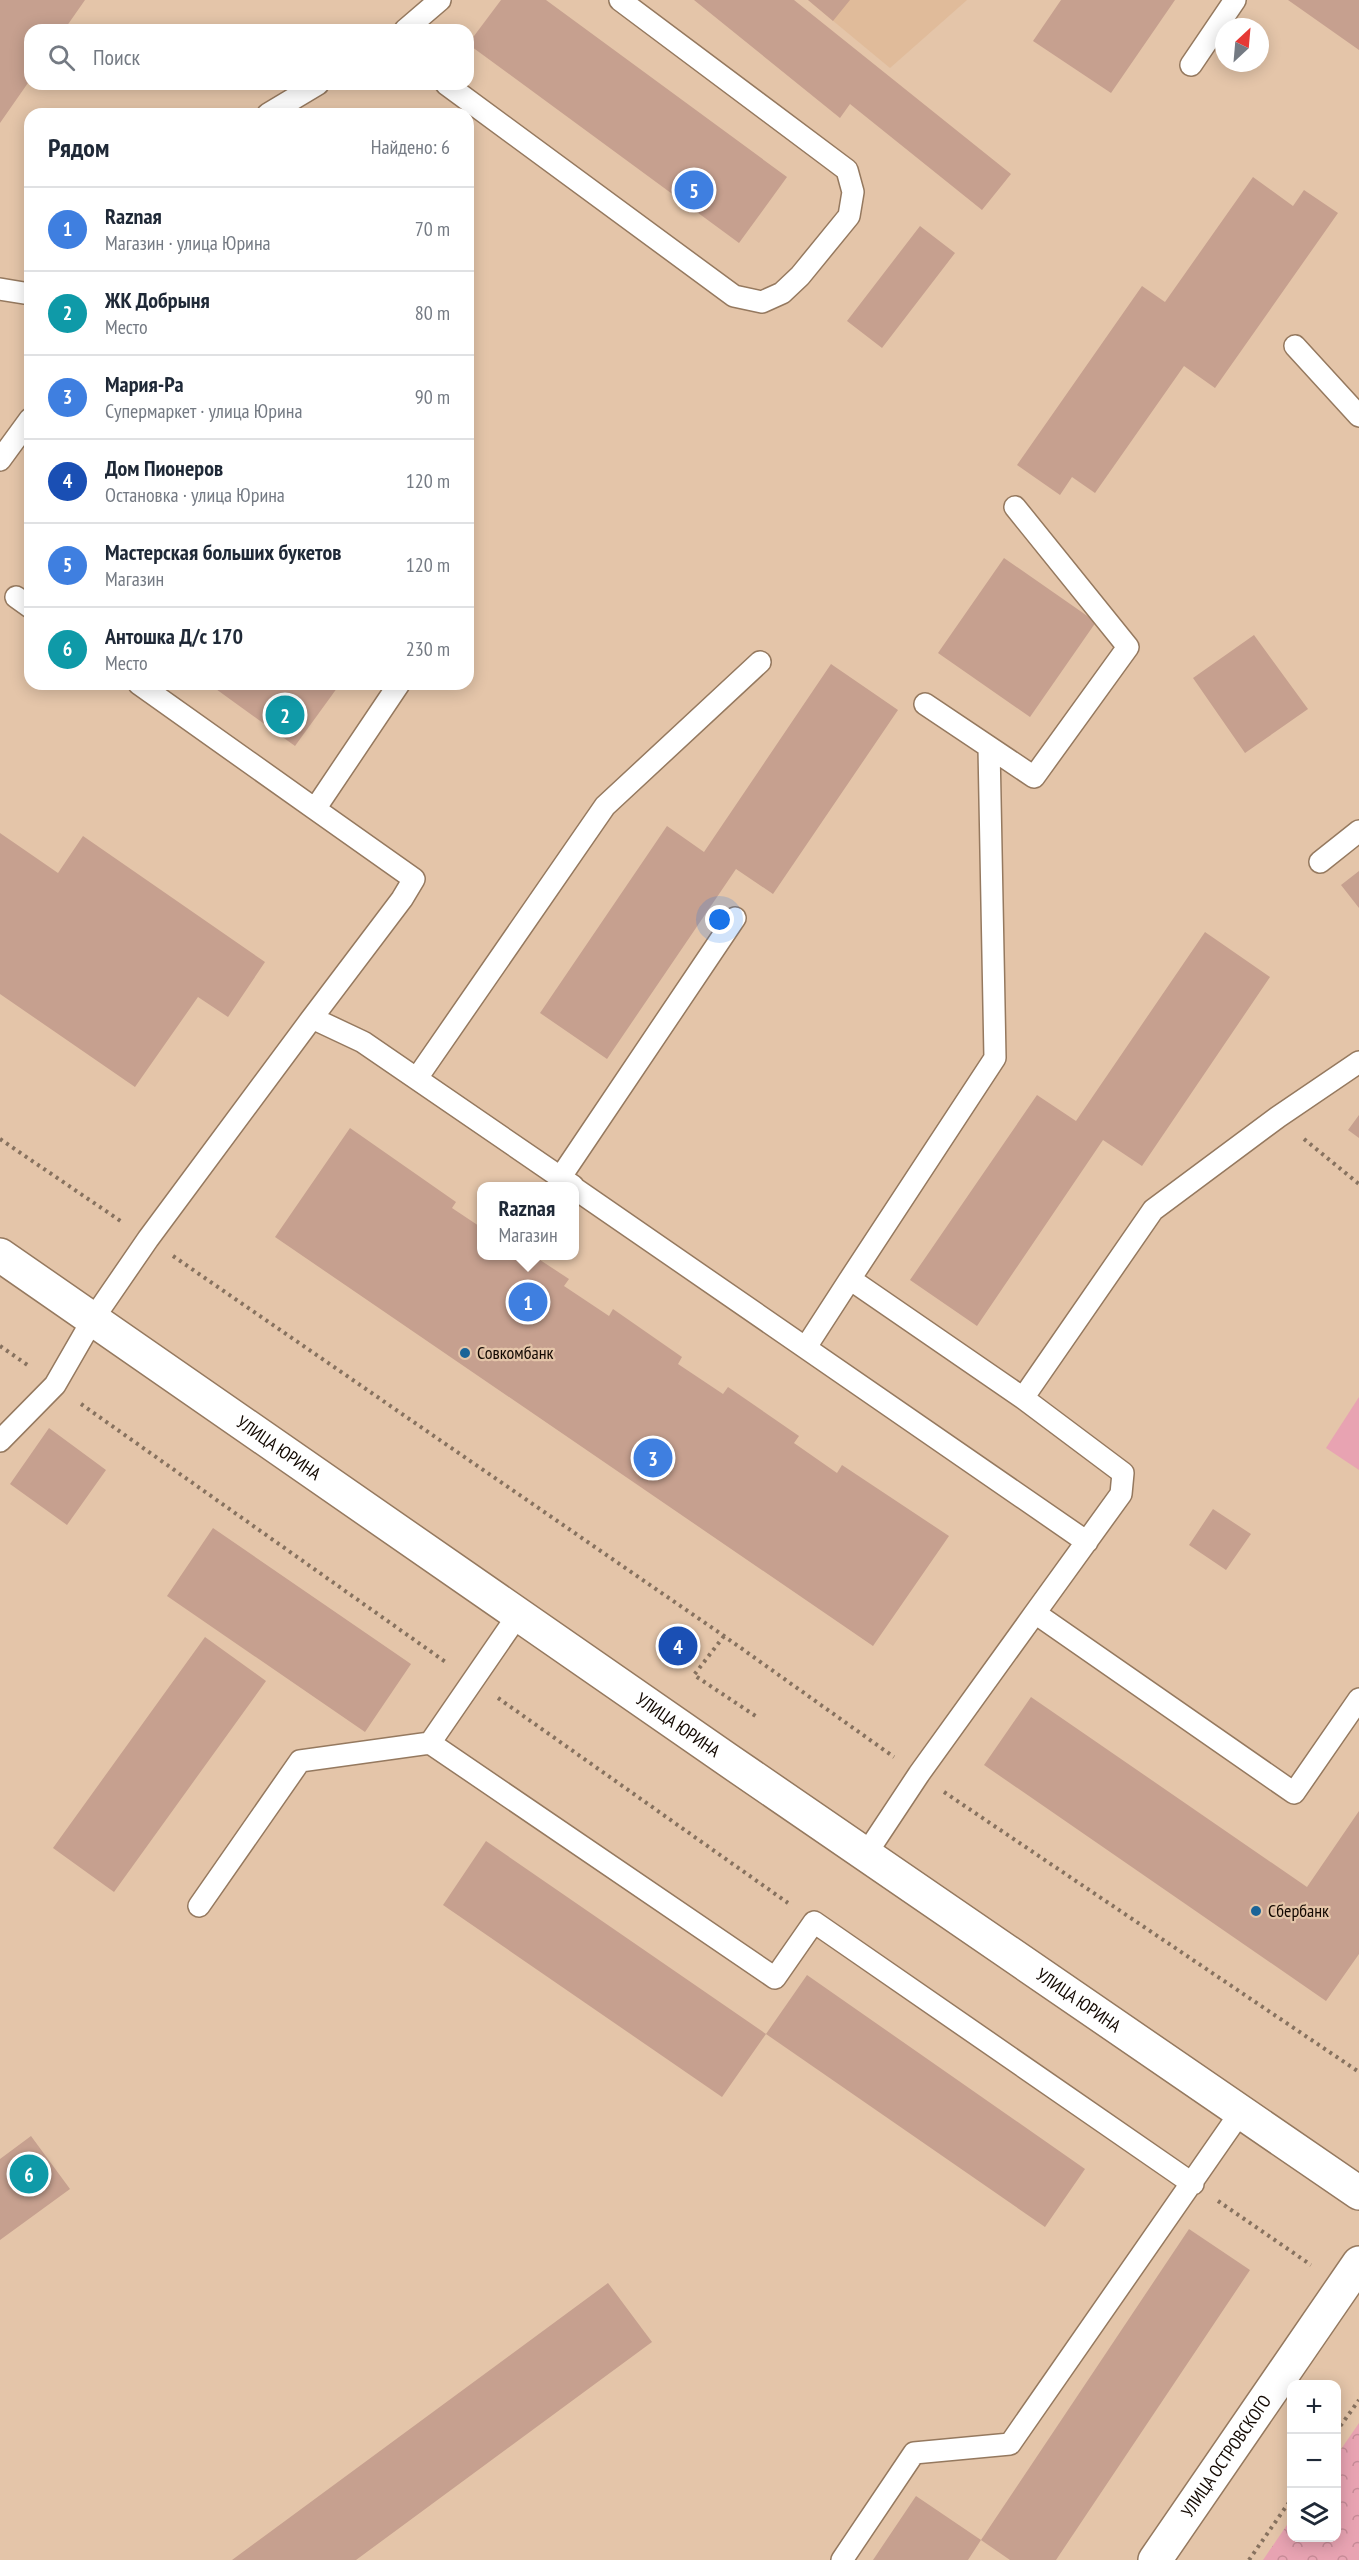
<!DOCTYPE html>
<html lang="ru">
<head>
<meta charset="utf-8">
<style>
	body { margin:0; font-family:"PT Sans Narrow",sans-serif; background:#f6f6f7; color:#1f2937 }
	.controls { position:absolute; right:18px; bottom:18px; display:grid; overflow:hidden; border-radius:12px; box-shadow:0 3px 15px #0003 }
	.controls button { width:54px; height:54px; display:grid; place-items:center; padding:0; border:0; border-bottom:2px solid #e0e1e3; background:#fff; color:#1f2937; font:30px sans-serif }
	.compass { position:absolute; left:1215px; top:18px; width:54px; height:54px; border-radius:50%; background:#fff; box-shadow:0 3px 15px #0003; rotate:26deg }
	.you { position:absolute; left:720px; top:920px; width:21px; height:21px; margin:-15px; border:4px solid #fff; border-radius:50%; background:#1a73e8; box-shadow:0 0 0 9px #1a73e833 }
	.badge { display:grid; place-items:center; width:39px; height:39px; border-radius:50%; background:#1b6498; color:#fff; font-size:20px; font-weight:700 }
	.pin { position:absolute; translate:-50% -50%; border:3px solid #fff; box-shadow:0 2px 6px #0006 }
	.popup { position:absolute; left:477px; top:1182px; width:102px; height:78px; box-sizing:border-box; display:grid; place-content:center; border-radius:12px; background:#fff; filter:drop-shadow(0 2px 4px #0005); font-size:20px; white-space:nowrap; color:#747a83 }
	.popup b { font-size:22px; color:#1f2937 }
	.popup::after { content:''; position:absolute; left:50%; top:100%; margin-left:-12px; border:12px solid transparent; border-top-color:#fff }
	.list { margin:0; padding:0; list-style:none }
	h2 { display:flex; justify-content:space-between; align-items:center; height:78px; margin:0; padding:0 24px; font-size:26px }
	h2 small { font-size:20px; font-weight:400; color:#747a83 }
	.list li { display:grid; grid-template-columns:39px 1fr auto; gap:18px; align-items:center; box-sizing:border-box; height:84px; padding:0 24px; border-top:2px solid #e0e1e3 }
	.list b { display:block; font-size:22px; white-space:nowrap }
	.list p { margin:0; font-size:20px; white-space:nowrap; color:#747a83 }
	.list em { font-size:20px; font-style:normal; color:#747a83 }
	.icon { flex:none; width:33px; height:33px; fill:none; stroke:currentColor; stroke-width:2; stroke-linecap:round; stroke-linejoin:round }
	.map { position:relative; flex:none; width:1359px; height:2560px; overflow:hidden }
	.search { position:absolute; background:#fff; box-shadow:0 3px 15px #0003; left:24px; top:24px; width:450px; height:66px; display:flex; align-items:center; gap:15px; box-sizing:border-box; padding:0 21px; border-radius:18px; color:#747a83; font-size:22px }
	.panel { position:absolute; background:#fff; box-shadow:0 3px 15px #0003; left:24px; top:108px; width:450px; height:582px; border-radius:18px }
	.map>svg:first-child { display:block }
	.built { fill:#e0bb9a }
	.green { fill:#e8a3b2 }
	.park { fill:url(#park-crowns) }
	.building { fill:#c6a08f }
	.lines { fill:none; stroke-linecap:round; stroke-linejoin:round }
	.service-casing { stroke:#95795f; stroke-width:24 }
	.minor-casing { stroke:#95795f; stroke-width:36 }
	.secondary-casing { stroke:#95795f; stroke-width:36 }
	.path { stroke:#87725f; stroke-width:4; stroke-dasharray:3 4.5; stroke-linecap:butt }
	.service { stroke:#fff; stroke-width:21 }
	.minor { stroke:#fff; stroke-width:33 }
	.secondary { stroke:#fff; stroke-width:33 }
	.poi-dot { fill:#1b6498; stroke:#e4c5a9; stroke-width:2 }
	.labels { text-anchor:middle; stroke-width:4.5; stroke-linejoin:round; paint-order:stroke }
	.poi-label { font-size:18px; fill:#130902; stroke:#e4c5a9; text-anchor:start }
	.street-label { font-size:18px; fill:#130902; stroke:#e4c5a9 }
</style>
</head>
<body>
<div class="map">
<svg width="1359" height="2560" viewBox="0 0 1359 2560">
	<defs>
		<pattern id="park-crowns" width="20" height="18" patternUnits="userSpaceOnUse" patternTransform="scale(1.5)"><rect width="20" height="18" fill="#e8a3b2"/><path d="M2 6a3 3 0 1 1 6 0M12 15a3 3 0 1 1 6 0" fill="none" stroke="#c68b97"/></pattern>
	</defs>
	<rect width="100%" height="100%" fill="#e4c5a9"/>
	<path class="built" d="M 808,0 L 967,0 L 890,68 Z"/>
	<path class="green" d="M 1359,1397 L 1359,1470 L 1326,1448 Z"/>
	<path class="park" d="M 1359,2423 L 1359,2560 L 1263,2560 L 1291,2519 L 1292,2538 L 1336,2538 L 1337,2455 Z"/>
	<path class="building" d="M 0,0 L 85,0 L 64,30 L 30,30 L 30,80 L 0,123 Z
		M 501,0 L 546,0 L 787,177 L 739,243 L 468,44 Z
		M 694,0 L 794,0 L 1011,174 L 982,210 L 850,104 L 840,118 Z
		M 808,0 L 850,0 L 833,21 Z
		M 1061,0 L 1175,0 L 1111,93 L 1033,41 Z
		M 1288,0 L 1359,0 L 1359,50 Z
		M 1253,177 L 1293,206 L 1304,190 L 1338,213 L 1215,388 L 1184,366 L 1095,493 L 1072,477 L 1060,495 L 1017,465 L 1142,286 L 1165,302 Z
		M 920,226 L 955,253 L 882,348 L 847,321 Z
		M 1004,558 L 1096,622 L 1030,717 L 938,653 Z
		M 1254,635 L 1308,709 L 1245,753 L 1193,678 Z
		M 831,664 L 898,710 L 773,894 L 736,869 L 607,1059 L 540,1013 L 667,826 L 704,852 Z
		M 209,684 L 340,684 L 295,746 Z
		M 0,833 L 58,873 L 83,836 L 265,962 L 228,1017 L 198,997 L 135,1087 L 0,994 Z
		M 1359,871 L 1359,908 L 1341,885 Z
		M 1205,932 L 1270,977 L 1142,1166 L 1103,1140 L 977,1326 L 910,1280 L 1037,1095 L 1076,1121 Z
		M 1359,1115 L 1359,1138 L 1348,1130 Z
		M 350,1128 L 456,1202 L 452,1208 L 482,1228 L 482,1256 L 534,1256 L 569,1279 L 564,1286 L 609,1316 L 613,1309 L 682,1357 L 678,1364 L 723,1394 L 728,1387 L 799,1436 L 794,1443 L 837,1473 L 842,1465 L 949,1536 L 873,1646 L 275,1237 Z
		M 49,1428 L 106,1470 L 67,1525 L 10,1484 Z
		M 1213,1509 L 1251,1534 L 1226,1570 L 1189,1545 Z
		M 213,1528 L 411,1664 L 365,1732 L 167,1596 Z
		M 205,1637 L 266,1681 L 114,1892 L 53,1848 Z
		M 1031,1697 L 1307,1887 L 1359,1811 L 1359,1954 L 1326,2001 L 984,1765 Z
		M 486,1841 L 766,2034 L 722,2097 L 443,1905 Z
		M 807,1975 L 1085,2169 L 1045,2227 L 766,2034 Z
		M 31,2136 L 70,2189 L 0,2240 L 0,2159 Z
		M 1189,2229 L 1250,2270 L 1056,2560 L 1010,2560 L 981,2540 Z
		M 608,2283 L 652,2342 L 356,2560 L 232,2560 Z
		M 916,2496 L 981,2540 L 968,2560 L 873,2560 Z"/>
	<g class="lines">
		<defs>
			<path id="service" d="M 405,30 L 440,0
				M 1191,65 L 1235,0
				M 446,84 L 734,296 L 762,302 L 782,293 L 800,276 L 849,216 L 853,192 L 847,170 L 620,0
				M 268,114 L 318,84
				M 0,289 L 30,294
				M 1295,346 L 1359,416
				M 0,460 L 30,419
				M 16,597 L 30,607
				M 139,684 L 315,809 L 399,684
				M 925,704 L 1034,777 L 1128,647 L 1015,507
				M 989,747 L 995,1058 L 850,1279 L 1023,1398
				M 1320,862 L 1359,831
				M 312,1018 L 402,899 L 414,879 L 315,809
				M 417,1078 L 605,806 L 760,662
				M 560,1178 L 735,918
				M 574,1188 L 1087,1542
				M 806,1347 L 850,1279
				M 0,1441 L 55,1385 L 93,1319 L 148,1239 L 312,1018 L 363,1042 L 573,1186
				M 1035,1613 L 1121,1494 L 1123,1473 L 1023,1398 L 1153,1210 L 1278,1117 L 1359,1062
				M 518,1615 L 430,1743 L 775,1978 L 814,1922 L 1193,2184
				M 866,1854 L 919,1774 L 1035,1613 L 1294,1793 L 1359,1699
				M 199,1906 L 300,1761 L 430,1743
				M 842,2560 L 914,2453 L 1010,2444 L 1240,2113"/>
			<g id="minor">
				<path id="s1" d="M 1155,2560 L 1359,2263"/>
			</g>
			<g id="secondary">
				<path id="s2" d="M 0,1255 L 728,1760 L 1359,2193"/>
			</g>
		</defs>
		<use href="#service" class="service-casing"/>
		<use href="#minor" class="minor-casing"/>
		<use href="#secondary" class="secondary-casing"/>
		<path class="path" d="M 0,1139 L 122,1222
			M 1304,1139 L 1359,1184
			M 173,1256 L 724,1636 L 894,1757
			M 0,1346 L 29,1366
			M 81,1404 L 447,1663
			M 724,1636 L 694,1675 L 757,1717
			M 498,1698 L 788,1903
			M 944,1792 L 1359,2072
			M 1218,2201 L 1311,2265
			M 1336,2432 L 1359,2400
			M 1249,2560 L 1292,2498"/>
		<use href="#service" class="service"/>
		<use href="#minor" class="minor"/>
		<use href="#secondary" class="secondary"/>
	</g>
	<g class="poi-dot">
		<circle cx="465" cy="1353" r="6"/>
		<circle cx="1256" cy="1911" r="6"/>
	</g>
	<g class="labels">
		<g class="poi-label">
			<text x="477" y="1359">Совкомбанк</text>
			<text x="1268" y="1917">Сбербанк</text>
		</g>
		<g class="street-label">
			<text dy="6" stroke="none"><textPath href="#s2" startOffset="339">УЛИЦА ЮРИНА</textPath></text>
			<text dy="6" stroke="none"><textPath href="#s2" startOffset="825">УЛИЦА ЮРИНА</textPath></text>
			<text dy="6" stroke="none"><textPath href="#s2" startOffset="1311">УЛИЦА ЮРИНА</textPath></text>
			<text dy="6" stroke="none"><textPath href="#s1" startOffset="126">УЛИЦА ОСТРОВСКОГО</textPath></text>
		</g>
	</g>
</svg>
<div class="controls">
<button>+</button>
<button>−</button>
<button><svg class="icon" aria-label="layers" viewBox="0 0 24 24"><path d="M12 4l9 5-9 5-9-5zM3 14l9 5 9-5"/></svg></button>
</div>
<svg class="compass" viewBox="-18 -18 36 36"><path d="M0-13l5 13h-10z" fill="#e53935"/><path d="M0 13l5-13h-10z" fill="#747a83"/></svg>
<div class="you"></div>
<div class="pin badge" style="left:528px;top:1302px;background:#3f7fe0">1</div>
<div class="popup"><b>Raznaя</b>Магазин</div>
<div class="pin badge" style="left:285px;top:715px;background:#0f9aa8">2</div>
<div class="pin badge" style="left:653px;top:1458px;background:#3f7fe0">3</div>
<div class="pin badge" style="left:678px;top:1646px;background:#1a4fb4">4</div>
<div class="pin badge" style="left:694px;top:190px;background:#3f7fe0">5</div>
<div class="pin badge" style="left:29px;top:2174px;background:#0f9aa8">6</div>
<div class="search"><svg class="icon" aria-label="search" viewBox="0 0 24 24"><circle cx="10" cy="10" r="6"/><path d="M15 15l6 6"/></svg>Поиск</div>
<section class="panel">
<h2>Рядом<small>Найдено: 6</small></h2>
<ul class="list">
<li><span class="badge" style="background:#3f7fe0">1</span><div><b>Raznaя</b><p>Магазин · улица Юрина</p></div><em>70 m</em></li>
<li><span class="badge" style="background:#0f9aa8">2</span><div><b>ЖК Добрыня</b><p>Место</p></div><em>80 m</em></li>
<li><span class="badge" style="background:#3f7fe0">3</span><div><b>Мария-Ра</b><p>Супермаркет · улица Юрина</p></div><em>90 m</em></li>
<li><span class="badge" style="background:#1a4fb4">4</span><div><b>Дом Пионеров</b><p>Остановка · улица Юрина</p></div><em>120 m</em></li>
<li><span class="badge" style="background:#3f7fe0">5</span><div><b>Мастерская больших букетов</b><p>Магазин</p></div><em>120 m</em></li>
<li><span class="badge" style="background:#0f9aa8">6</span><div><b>Антошка Д/с 170</b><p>Место</p></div><em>230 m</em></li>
</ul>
</section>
</div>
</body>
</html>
